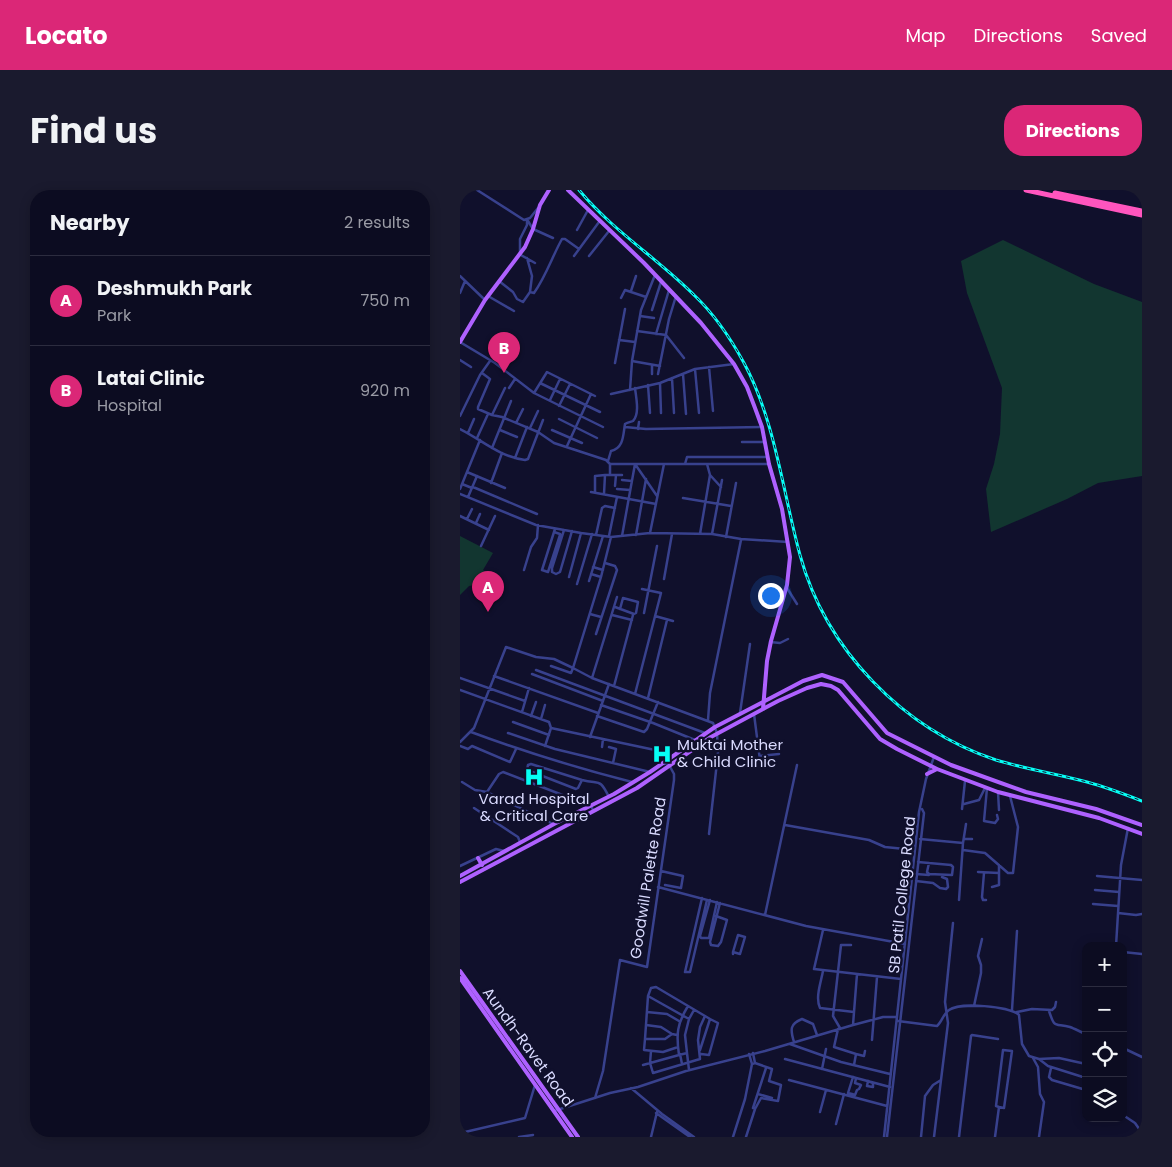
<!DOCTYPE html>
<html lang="en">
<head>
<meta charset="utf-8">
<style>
	body { margin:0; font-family:Poppins,sans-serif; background:#1a1a2e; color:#f1f3f6 }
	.controls { position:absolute; right:15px; bottom:15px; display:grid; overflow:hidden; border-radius:10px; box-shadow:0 2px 12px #0003 }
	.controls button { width:45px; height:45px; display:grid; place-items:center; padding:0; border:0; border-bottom:1px solid #2c2c3f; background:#0c0c21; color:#f1f3f6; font:25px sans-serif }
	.you { position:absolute; left:310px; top:405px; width:18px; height:18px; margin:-12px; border:4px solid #fff; border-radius:50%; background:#1a73e8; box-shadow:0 0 0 8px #1a73e833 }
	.badge { display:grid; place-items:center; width:32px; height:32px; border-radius:50%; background:#db2777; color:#fff; font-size:16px; font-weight:700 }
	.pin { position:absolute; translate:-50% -41px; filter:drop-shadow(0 1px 2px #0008) }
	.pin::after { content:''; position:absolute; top:26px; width:18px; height:15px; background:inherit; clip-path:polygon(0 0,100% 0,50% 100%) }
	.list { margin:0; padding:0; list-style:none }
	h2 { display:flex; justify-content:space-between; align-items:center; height:65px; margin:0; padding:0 20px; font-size:21px }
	h2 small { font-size:16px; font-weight:400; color:#9a9ba5 }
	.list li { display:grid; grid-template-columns:32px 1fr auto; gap:15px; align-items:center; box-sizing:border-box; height:90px; padding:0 20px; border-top:1px solid #2c2c3f }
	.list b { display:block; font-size:19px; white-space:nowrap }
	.list p { margin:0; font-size:16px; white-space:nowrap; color:#9a9ba5 }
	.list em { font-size:16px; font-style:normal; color:#9a9ba5 }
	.icon { flex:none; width:28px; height:28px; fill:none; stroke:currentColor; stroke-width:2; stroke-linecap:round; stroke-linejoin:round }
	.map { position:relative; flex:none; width:682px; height:947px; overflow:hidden; border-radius:20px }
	header { display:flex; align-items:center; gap:30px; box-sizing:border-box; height:70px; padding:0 25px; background:#db2777; color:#fff }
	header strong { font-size:24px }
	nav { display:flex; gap:28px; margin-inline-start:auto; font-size:18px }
	.intro { display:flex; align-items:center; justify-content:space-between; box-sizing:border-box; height:120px; padding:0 30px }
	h1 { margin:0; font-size:35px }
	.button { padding:12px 22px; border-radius:20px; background:#db2777; color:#fff; font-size:18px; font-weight:700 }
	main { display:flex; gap:30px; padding:0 30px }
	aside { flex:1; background:#0c0c21; border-radius:20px; box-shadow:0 2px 12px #0003 }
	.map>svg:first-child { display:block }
	.green { fill:#123630 }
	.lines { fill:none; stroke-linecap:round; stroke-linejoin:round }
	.minor { stroke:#38418d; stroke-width:2.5 }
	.major { stroke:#ae61ff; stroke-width:4 }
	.highway { stroke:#ff55be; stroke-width:5 }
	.rail-casing { stroke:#06fff5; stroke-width:3 }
	.rail { stroke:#10102c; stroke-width:1; stroke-dasharray:4; stroke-linecap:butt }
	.labels { text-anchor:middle; stroke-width:5; stroke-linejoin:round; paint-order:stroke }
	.poi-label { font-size:15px; fill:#dadbff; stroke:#10102c; text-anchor:start }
	.street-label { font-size:15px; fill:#dadbff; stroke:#10102c }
</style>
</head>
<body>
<header>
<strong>Locato</strong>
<nav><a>Map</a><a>Directions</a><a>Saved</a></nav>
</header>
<div class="intro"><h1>Find us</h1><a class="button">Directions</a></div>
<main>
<aside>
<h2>Nearby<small>2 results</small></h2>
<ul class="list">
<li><span class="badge">A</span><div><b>Deshmukh Park</b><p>Park</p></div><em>750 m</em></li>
<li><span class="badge">B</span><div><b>Latai Clinic</b><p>Hospital</p></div><em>920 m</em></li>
</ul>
</aside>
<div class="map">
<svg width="682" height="947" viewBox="0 0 682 947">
	<rect width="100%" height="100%" fill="#10102c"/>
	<path class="green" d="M 543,50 L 634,94 L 682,112 L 682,286 L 638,293 L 607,309 L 531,342 L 526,299 L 534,274 L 540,244 L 542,198 L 507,103 L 501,71 Z
		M 0,346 L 33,363 L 23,380 L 25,382 L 20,394 L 9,396 L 0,405 Z"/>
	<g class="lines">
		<path class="minor" d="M 17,0 L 64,30 L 70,28 L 78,18
			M 68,31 L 73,39 L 93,48
			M 117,40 L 128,20
			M 60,62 L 60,49 L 67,35 L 67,30
			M 59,64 L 75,73
			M 114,66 L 139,32
			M 129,66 L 149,41
			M 67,68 L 72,86 L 70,102
			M 0,86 L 25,110
			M 39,91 L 53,102 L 57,109 L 63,112 L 70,102 L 74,103 C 86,86 92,67 102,49 L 105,49 L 119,59
			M 171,101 L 176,86
			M 0,103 L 5,91
			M 28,106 L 54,121
			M 161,108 L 165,100 L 186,107
			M 192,120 L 201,92
			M 180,126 L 194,128
			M 177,141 L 206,145 L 224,168
			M 196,144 L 209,100
			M 159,150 L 175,152
			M 0,152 L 35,173 L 74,203 L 143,237
			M 0,170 L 11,177
			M 172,171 L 200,176
			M 155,173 L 165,119
			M 192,175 L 192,184
			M 249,177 L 253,221
			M 235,179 L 239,223
			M 22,183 L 30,189 L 18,217 L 18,219 L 32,225 L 42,227 L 78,242 L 94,253 L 146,270 L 150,274 L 309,274
			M 198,184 L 209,129 L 216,106
			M 223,184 L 226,224
			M 212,188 L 214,223
			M 80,193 L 140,222
			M 200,193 L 201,223
			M 188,195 L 190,223
			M 49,198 L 55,189
			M 170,200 L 172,171 L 181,120 L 195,85
			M 74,203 L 87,182 L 135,206
			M 151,204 L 200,193 L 235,179 L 274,174
			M 90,210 L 100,189
			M 99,216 L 110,194
			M 32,225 L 45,198
			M 0,226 L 20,185 L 30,171
			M 99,229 L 137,248
			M 56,233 L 63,219
			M 165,237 L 186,239 L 302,237
			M 70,238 L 78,221
			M 0,239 C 22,250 40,267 65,270 L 68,269 L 83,230
			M 178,239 L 179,232
			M 40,240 L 57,247
			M 92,240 L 122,253
			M 8,243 L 14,229
			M 17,248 L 28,224
			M 282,252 L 305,252
			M 107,256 L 131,204
			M 32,258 L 51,211
			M 55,268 L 67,237
			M 148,271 L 151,261 C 164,258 163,245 165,234 C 168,232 171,232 173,231 C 180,224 176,207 175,198
			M 175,274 L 197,306
			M 225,274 L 227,267 L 307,267
			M 247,274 L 250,285 L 261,297
			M 7,282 L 45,298
			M 150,285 L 150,274
			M 162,290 L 172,291
			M 31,293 L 42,263
			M 2,294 L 12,298
			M 155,296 L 156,285
			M 13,297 L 77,324
			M 0,299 L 20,250
			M 157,299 L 170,300
			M 131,302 L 196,314
			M 135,302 L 135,286 L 145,285
			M 0,304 L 76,335 L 121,343 L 151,347 L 190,343 L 252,344 L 281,349 L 328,352
			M 144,304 L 145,285 L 162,285
			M 8,307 L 17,286
			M 223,308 L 271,316
			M 0,326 L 29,340
			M 7,329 L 12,319
			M 16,333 L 20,324
			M 104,340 L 92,378 L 92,382 L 96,384 L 100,382 L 112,341
			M 94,342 L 100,344 L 100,345 L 88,382 L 82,380 L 94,342 L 95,339
			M 190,343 L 204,274
			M 240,344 L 250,285
			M 252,344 L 262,290
			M 136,345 L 142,318 L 145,316 L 155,318
			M 176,345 L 186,289
			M 149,346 L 157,307
			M 162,346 L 175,274
			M 151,347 L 141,387 L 113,478 L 132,488 L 253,533 L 257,543 L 258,563 L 249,644
			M 266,347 L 276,293
			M 21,356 L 35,326
			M 133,377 L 143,380
			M 64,380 L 71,357 L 77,348 L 78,335
			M 131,384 L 141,387
			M 109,387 L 121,343
			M 204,389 L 212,344
			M 129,391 L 143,346
			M 117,394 L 132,344
			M 327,398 L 337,414
			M 155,417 L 174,424 L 176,423 L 178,412 L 163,408 L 160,419
			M 184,423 L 197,356
			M 130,424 L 141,427
			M 152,425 L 172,430
			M 195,426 L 213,431
			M 136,444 L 157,380 L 155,376 L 145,373
			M 310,452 L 320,453 L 328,449
			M 76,480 L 245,543
			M 72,484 L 143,511
			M 34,486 L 138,523
			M 0,488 L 65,511
			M 132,488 L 157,407
			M 154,496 L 173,425
			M 0,500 L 89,532 L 91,538 L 85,556
			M 175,504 L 201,403 L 182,399
			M 188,508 L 207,430
			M 141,515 L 193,533 L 235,550
			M 62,522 L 69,498
			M 280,523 L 290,454
			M 294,524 L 301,578
			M 71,526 L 76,512
			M 137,526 L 184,542 L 187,539 L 198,512
			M 81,529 L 85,515
			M 248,530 L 250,503 L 281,350
			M 53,532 L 89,545
			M 91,538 L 195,560 L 212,567
			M 11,542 C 65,562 117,578 172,592
			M 48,543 L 95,559 L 190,582
			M 130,547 L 149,494
			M 0,552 L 14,538 L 46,457 L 76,467 L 94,469 L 113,478 L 111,483 L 91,476
			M 0,556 L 8,559 L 12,556 L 50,572 L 56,559
			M 142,557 L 143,549
			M 149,557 L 156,559 L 153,573
			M 300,566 L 319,564
			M 122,590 L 71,574 L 68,575 L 67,580 L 116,599 L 118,598 L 122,590 C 140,595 139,587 149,607
			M 2,592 L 15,600 L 27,602 L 93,634
			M 527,598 L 524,631 L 535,633 L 538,629 L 537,625
			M 27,602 L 39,584 L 43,582 L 131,616 L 133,620
			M 538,602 L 539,620
			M 504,614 L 519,610 L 525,598
			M 96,615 L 100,604
			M 14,618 L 58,647 L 60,652
			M 502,619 L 505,591
			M 325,635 L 409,650 L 425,657 L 455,660
			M 460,649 L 503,653 L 499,710
			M 504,649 L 512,649
			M 503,653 L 506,634
			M 503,660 L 525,663 L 548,683 L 553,683 L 558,637 L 550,606
			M 458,672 L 491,675 L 493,677 L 492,685 L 469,684 L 467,682 L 469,673
			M 0,676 L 36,659 L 44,661
			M 201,681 L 223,686 L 221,698 L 205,695
			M 518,682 L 539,683
			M 524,683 L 522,707 L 523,710 L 526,710
			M 456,684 L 469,685
			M 637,686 L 682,690
			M 456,691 L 473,693 L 480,698 L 486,699 L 488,697 L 487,689 L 482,687
			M 198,697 L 346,736 L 445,754
			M 532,697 L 539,695 L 539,675
			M 635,700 L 659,702
			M 242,708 L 225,782 L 230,782 L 247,710
			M 250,710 L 240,746 L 241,748 L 249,748 L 257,712
			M 633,714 L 658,716
			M 658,723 L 676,725 L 682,724
			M 305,725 L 337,575
			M 256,726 L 267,730 L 261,752 L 258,756 L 251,755 L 250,752 L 260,713
			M 363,740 L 354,779 L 441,789
			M 656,756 L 661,675 L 668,638
			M 663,762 L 682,764
			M 273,764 L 273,762 L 278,745 L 285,747 L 280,764 L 273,762
			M 363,781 C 361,792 355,808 360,818 L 394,822
			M 188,806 L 191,798 L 196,797 L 245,826 L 240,837 L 238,850 L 240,869 L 193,883 L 190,873 L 191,861
			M 228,816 C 217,834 216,844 219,865 L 227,863 L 229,880
			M 514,816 L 521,783 L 521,775 L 518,766 L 522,749
			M 552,820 L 557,741
			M 589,821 C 595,839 594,833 610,837 C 615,839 621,842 626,844
			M 187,822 L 207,824 L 219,831
			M 557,822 L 572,819 L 592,820 L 595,817 L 596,812
			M 229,829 L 234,820
			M 438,831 L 477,836 C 482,832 483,824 489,820 C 499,812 550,816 559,825 L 562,854 L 569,866 L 579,869 L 599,868 L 626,874
			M 186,835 L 201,837 L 212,844 L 217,845
			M 393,835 L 397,784
			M 380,838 L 373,826 L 381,755 L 391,755
			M 378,839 L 374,857 L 396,864
			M 212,844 L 205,849 L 185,849 L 188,806 L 229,829 L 225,845 L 227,863
			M 185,849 L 184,860 L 203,862 L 218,857
			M 412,850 L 417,787
			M 334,852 C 330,839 330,834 342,829 L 353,834 L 357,845
			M 330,854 L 381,872 L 430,884
			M 663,858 L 682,867
			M 240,860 L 250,829 L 245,826
			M 220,864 L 222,874
			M 241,864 L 249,865 L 258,833 L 250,829
			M 289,864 L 292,874 L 295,873 L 293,863
			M 573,868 L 578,877 L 580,904 L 584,912 L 579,947
			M 325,869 L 430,897
			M 579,869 L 588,876 L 626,888
			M 183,875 L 219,865
			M 394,875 L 396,864 L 404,866 L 405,861
			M 591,878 L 589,887 L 592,890 L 626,900
			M 362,879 L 366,859
			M 329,890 L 427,916
			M 408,891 L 413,893 L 413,897 L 407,896 Z
			M 171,898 L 202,924 L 234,947
			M 298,904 L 312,908
			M 391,906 L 392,904 L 395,905 L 397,900 L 399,899 L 401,895 L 395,893 L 396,888 L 393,887 L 388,903 L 392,904
			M 135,908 L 143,881 L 160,770 L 187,777 L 214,590 L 214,584 L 208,573 L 204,574
			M 293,918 L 306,878
			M 94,921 L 150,903 L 178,897 L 226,881 L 305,861 L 393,835 L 423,827 L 437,827
			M 360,922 L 366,900
			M 196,923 L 230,947
			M 663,925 L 675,933 L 682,943
			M 376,934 L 384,904
			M 0,945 L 5,942 L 65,928 L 75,895
			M 59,947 L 73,945
			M 191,947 L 197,922
			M 273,947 L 285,909 L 292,874
			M 286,947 L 295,919 L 301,908 L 318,911 L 321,895 L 309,891 L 312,879 L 295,873
			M 424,947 L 459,622 L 466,589 L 474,567
			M 427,947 L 464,623 L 462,619
			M 461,947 L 465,906 L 473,895 L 481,890
			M 474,947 L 488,833 L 485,812 L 493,733
			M 499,947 L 511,846 L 512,845 L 538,849
			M 535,947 L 539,917 L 536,916 L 543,860 L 552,861 L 544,918 L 539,917"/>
		<path class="major" d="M 108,0 L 184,73 L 241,133 L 274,174 L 287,197 L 295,218 L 302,237 L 309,274 L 322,319 L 330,367 L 327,395 L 311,451 L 307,471 L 303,519
			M 0,152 L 25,110 L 65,57 L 73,39 L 80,15 L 89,0
			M 467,584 L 477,579
			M 18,668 L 22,675
			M 0,686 L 94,634 L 154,604 L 190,582 L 255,537 L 343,491 L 362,485 L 383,492 L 427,543 L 491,575 L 566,602 L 636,619 L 682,635
			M 0,692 L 177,598 L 251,547 L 318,511 L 347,498 L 361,494 L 371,496 L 378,500 L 420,549 L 437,559 L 477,579 L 538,602 L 639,628 L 682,644
			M 0,781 L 118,947
			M 0,788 L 112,947"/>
		<path class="highway" d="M 566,0 L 682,25
			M 595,3 L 682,21"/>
		<defs>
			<path id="rail" d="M 119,0 C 152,40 197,68 234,105 C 254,124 271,149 284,173 C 315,230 323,303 340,365 C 366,460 443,539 536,570 C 566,579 597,584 627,592 C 646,597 664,604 682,611"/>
		</defs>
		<use href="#rail" class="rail-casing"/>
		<use href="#rail" class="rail"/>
	</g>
	<defs>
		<symbol id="hospital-bare" viewBox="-9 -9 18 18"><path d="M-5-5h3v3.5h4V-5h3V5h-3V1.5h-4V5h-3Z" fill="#06fff5" stroke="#10102c" stroke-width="2.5" paint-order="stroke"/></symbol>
	</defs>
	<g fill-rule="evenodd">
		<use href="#hospital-bare" x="188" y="550" width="28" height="28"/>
		<use href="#hospital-bare" x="60" y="573" width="28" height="28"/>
	</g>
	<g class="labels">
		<g class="poi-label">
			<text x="217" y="560">Muktai Mother<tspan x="217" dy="17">&amp; Child Clinic</tspan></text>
			<text x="74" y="614" text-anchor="middle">Varad Hospital<tspan x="74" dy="17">&amp; Critical Care</tspan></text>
		</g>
		<g class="street-label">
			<text transform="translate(188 688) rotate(-81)" y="5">Goodwill Palette Road</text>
			<text transform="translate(442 705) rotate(-84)" y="5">SB Patil College Road</text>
			<text transform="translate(68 857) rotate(54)" y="5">Aundh-Ravet Road</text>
		</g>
	</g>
</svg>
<div class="controls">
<button>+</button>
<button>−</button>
<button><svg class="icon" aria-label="locate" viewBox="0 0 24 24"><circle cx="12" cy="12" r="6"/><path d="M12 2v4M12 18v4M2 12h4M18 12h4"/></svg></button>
<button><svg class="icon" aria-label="layers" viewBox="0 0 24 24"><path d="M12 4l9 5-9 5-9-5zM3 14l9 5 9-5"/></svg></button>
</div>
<div class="you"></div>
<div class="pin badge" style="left:28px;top:422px">A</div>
<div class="pin badge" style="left:44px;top:183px">B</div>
</div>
</main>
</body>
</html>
